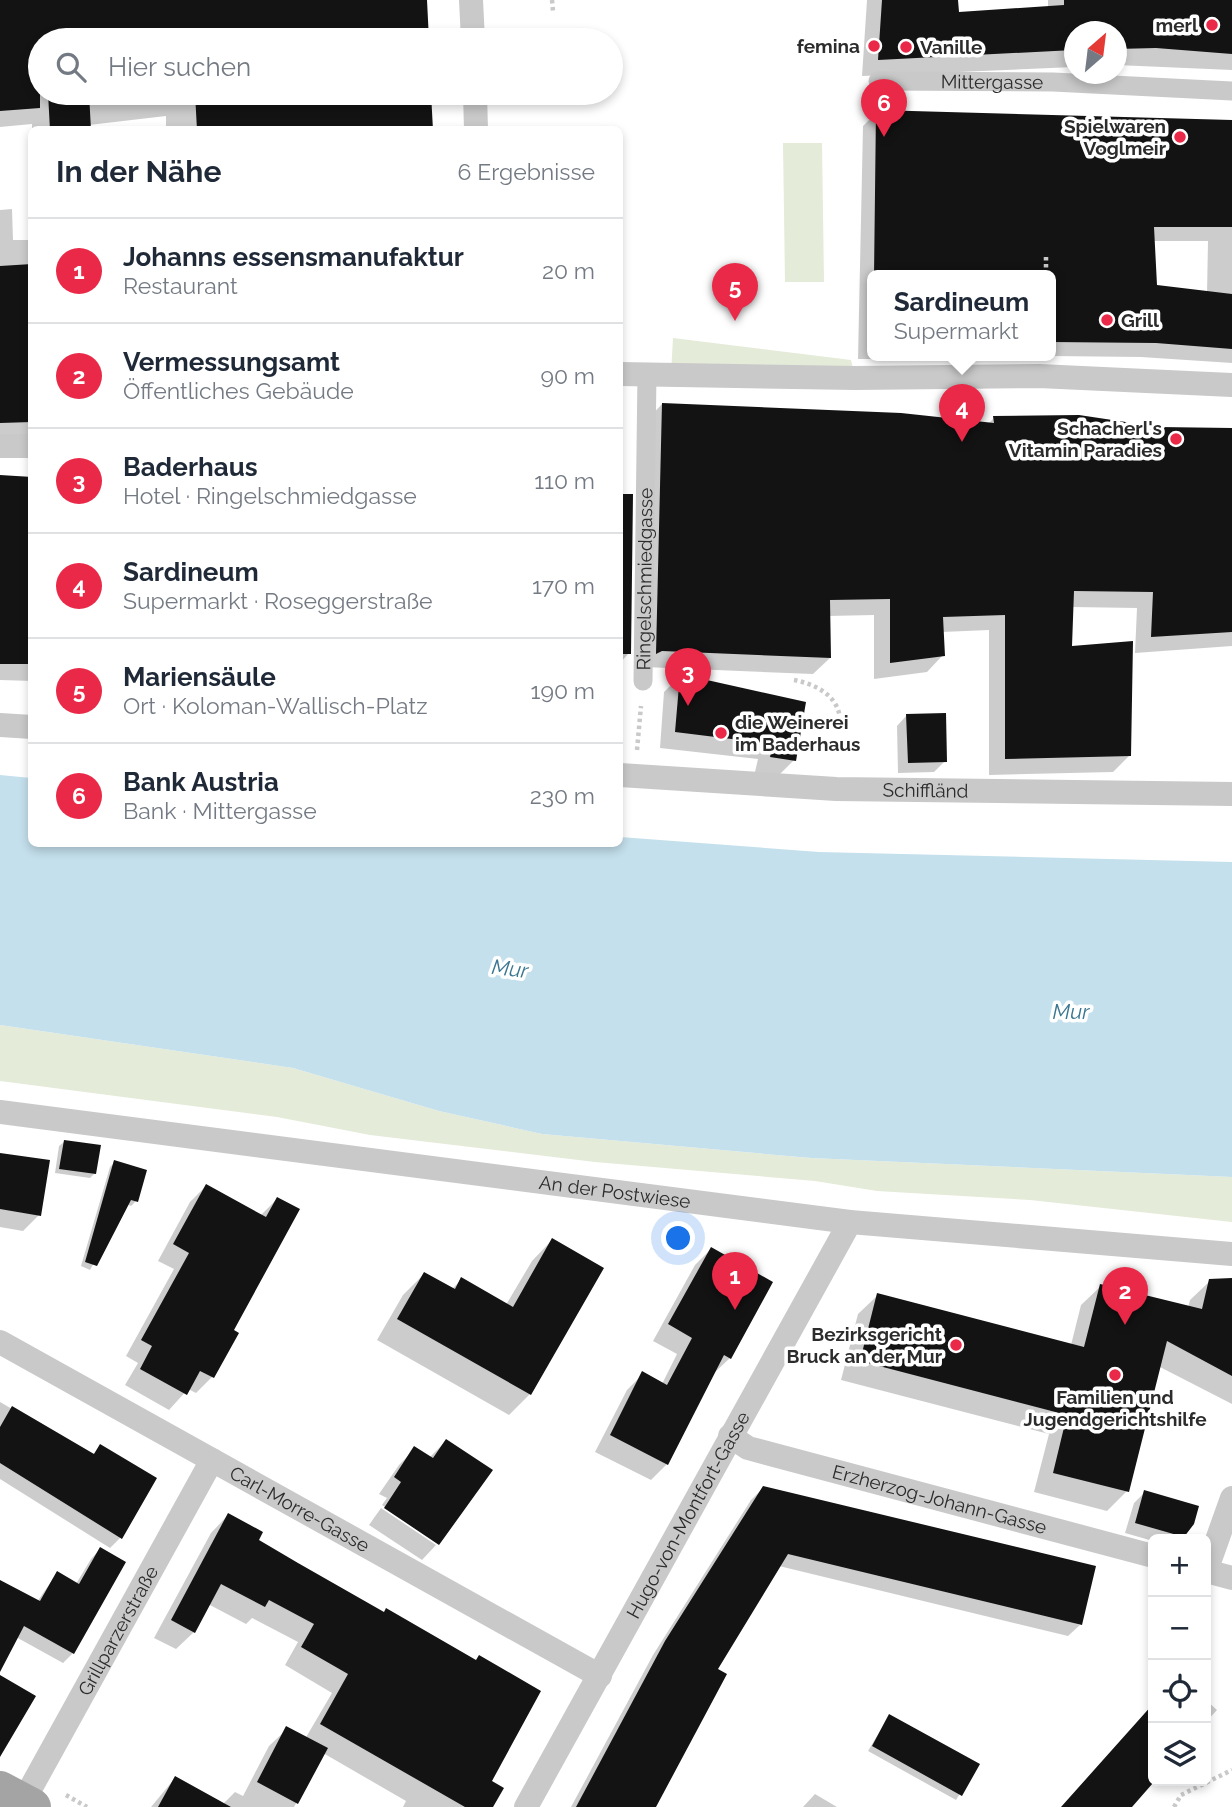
<!DOCTYPE html>
<html lang="de">
<head>
<meta charset="utf-8">
<style>
	body { margin:0; font-family:Raleway,sans-serif; background:#f2f2f3; color:#1f2937 }
	.controls { position:absolute; right:21px; bottom:21px; display:grid; overflow:hidden; border-radius:10px; box-shadow:0 4px 10px #0003 }
	.controls button { width:63px; height:63px; display:grid; place-items:center; padding:0; border:0; border-bottom:2px solid #e0e1e3; background:#fff; color:#1f2937; font:35px sans-serif }
	.compass { position:absolute; left:1064px; top:21px; width:63px; height:63px; border-radius:50%; background:#fff; box-shadow:0 4px 10px #0003; rotate:28deg }
	.you { position:absolute; left:679px; top:1239px; width:24px; height:24px; margin:-18px; border:5px solid #fff; border-radius:50%; background:#1a73e8; box-shadow:0 0 0 10px #1a73e833 }
	.badge { display:grid; place-items:center; width:46px; height:46px; border-radius:50%; background:#ea2847; color:#fff; font-size:23px; font-weight:700 }
	.pin { position:absolute; translate:-50% -58px; filter:drop-shadow(0 2px 4px #0008) }
	.pin::after { content:''; position:absolute; top:37px; width:24px; height:21px; background:inherit; clip-path:polygon(0 0,100% 0,50% 100%) }
	.popup { position:absolute; left:867px; top:270px; width:189px; height:91px; box-sizing:border-box; display:grid; place-content:center; border-radius:10px; background:#fff; filter:drop-shadow(0 2px 5px #0005); font-size:23px; white-space:nowrap; color:#747a83 }
	.popup b { font-size:26px; color:#1f2937 }
	.popup::after { content:''; position:absolute; left:50%; top:100%; margin-left:-14px; border:14px solid transparent; border-top-color:#fff }
	.list { margin:0; padding:0; list-style:none }
	h2 { display:flex; justify-content:space-between; align-items:center; height:91px; margin:0; padding:0 28px; font-size:30px }
	h2 small { font-size:23px; font-weight:400; color:#747a83 }
	.list li { display:grid; grid-template-columns:46px 1fr auto; gap:21px; align-items:center; box-sizing:border-box; height:105px; padding:0 28px; border-top:2px solid #e0e1e3 }
	.list b { display:block; font-size:26px; white-space:nowrap }
	.list p { margin:0; font-size:23px; white-space:nowrap; color:#747a83 }
	.list em { font-size:23px; font-style:normal; color:#747a83 }
	.icon { flex:none; width:38px; height:38px; fill:none; stroke:currentColor; stroke-width:2; stroke-linecap:round; stroke-linejoin:round }
	.map { position:relative; flex:none; width:1232px; height:1807px; overflow:hidden }
	.search { position:absolute; background:#fff; box-shadow:0 4px 10px #0003; left:28px; top:28px; width:595px; height:77px; display:flex; align-items:center; gap:18px; box-sizing:border-box; padding:0 24px; border-radius:38px; color:#747a83; font-size:26px }
	.panel { position:absolute; background:#fff; box-shadow:0 4px 10px #0003; left:28px; top:126px; width:595px; height:721px; border-radius:10px }
	.map>svg:first-child { display:block }
	.green { fill:#e4ebd9 }
	.water { fill:#c4e0ec }
	.shadow { fill:#0003; fill-rule:evenodd }
	.building { fill:#131313 }
	.lines { fill:none; stroke-linecap:round; stroke-linejoin:round }
	.path { stroke:#c9c9c9; stroke-width:4.5; stroke-dasharray:3.5 3.5; stroke-linecap:butt }
	.pedestrian { stroke:#c9c9c9; stroke-width:19 }
	.minor { stroke:#c9c9c9; stroke-width:24 }
	.primary { stroke:#a4a4a4; stroke-width:38 }
	.poi-dot { fill:#ea2847; stroke:#fff; stroke-width:2.5 }
	.labels { text-anchor:middle; stroke-width:7; stroke-linejoin:round; paint-order:stroke }
	.poi-label { font-size:19px; font-weight:bold; fill:#2c2c2c; stroke:#fff; text-anchor:end }
	.street-label { font-size:19px; fill:#2c2c2c; stroke:#fff }
	.water-label { font-size:21px; font-style:italic; fill:#397690; stroke:#fff }
</style>
</head>
<body>
<div class="map">
<svg width="1232" height="1807" viewBox="0 0 1232 1807">
	<rect width="100%" height="100%" fill="#fff"/>
	<path class="green" d="M 783,143 L 822,143 L 824,282 L 785,282 Z
		M 673,338 L 851,360 L 855,377 L 671,374 Z
		M 0,1025 L 293,1068 L 439,1111 L 542,1134 L 811,1158 L 1232,1177 L 1232,1222 L 1030,1200 L 877,1191 L 815,1181 L 595,1162 L 370,1135 L 277,1117 L 0,1081 Z"/>
	<path class="water" d="M 0,775 L 31,778 L 32,844 L 620,844 L 620,837 L 819,852 L 1232,862 L 1232,1177 L 811,1158 L 542,1134 L 439,1111 L 293,1068 L 0,1025 Z"/>
	<path class="shadow" d="M 209,0 L 425,0 L 427,40 L 40,40 L 40,93 L 430,93 L 432,130 L 166,130 L 166,116 L 89,125 L 89,130 L 32,130 L 32,124 L 0,127 L 0,44 Z
		M 867,0 L 957,0 L 957,14 L 1048,8 L 1048,0 L 1232,0 L 1232,70 L 1116,65 L 1116,32 L 1074,32 L 1074,67 L 862,76 Z
		M 877,112 L 1232,121 L 1232,363 L 1141,357 L 1051,356 L 1051,276 L 873,276 L 873,356 L 894,356 L 891,359 L 858,359 L 863,126 ZM 1153,241 L 1208,241 L 1207,293 L 1155,286 Z
		M 12,209 L 13,240 L 32,240 L 32,440 L 0,441 L 0,210 Z
		M 662,404 L 988,424 L 994,418 L 1159,429 L 1232,430 L 1232,646 L 1135,653 L 1137,608 L 1072,607 L 1070,648 L 1129,756 L 1113,772 L 989,775 L 989,630 L 942,632 L 943,655 L 927,672 L 874,679 L 874,615 L 828,616 L 830,658 L 813,674 L 644,667 L 646,421 Z
		M 0,476 L 32,477 L 32,681 L 0,680 Z
		M 620,582 L 630,582 L 629,653 L 620,663 Z
		M 680,676 L 804,704 L 794,760 L 778,776 L 755,772 L 758,759 L 660,748 L 664,692 Z
		M 907,715 L 945,761 L 934,772 L 898,773 L 897,726 Z
		M 64,1142 L 95,1173 L 90,1178 L 55,1173 L 59,1146 Z
		M 0,1154 L 39,1215 L 23,1231 L 0,1227 Z
		M 115,1162 L 136,1201 L 131,1206 L 126,1204 L 90,1270 L 81,1266 L 110,1167 Z
		M 206,1186 L 261,1215 L 277,1199 L 231,1331 L 236,1333 L 212,1377 L 196,1393 L 188,1389 L 169,1410 L 125,1385 L 138,1363 L 126,1356 L 174,1269 L 158,1261 L 190,1202 Z
		M 552,1240 L 530,1394 L 509,1415 L 377,1340 L 403,1295 L 424,1274 L 452,1289 L 461,1280 L 506,1305 L 532,1261 Z
		M 711,1249 L 730,1358 L 713,1374 L 667,1464 L 651,1480 L 595,1452 L 627,1390 L 643,1374 L 662,1384 L 677,1354 L 653,1341 L 695,1265 Z
		M 1210,1281 L 1232,1281 L 1232,1404 L 1158,1366 L 1127,1491 L 1107,1511 L 1034,1492 L 1049,1434 L 841,1380 L 858,1314 L 878,1295 L 1071,1345 L 1081,1305 L 1101,1286 L 1188,1308 L 1190,1300 Z
		M 0,1402 L 92,1455 L 101,1447 L 121,1537 L 110,1548 L 0,1479 Z
		M 446,1441 L 438,1542 L 382,1505 L 387,1498 L 379,1494 L 399,1465 L 415,1449 L 429,1458 Z
		M 763,1488 L 1080,1625 L 1068,1636 L 779,1566 L 715,1670 L 654,1807 L 571,1807 L 653,1655 L 751,1500 Z
		M 1145,1492 L 1182,1535 L 1179,1539 L 1153,1541 L 1125,1533 L 1134,1503 Z
		M 381,1508 L 436,1545 L 422,1560 L 369,1525 Z
		M 228,1515 L 490,1782 L 491,1807 L 403,1807 L 406,1801 L 323,1753 L 294,1807 L 151,1807 L 175,1778 L 223,1804 L 235,1792 L 243,1796 L 269,1746 L 287,1729 L 305,1739 L 332,1693 L 285,1665 L 298,1642 L 252,1618 L 246,1624 L 208,1604 L 194,1632 L 176,1649 L 154,1638 L 211,1533 Z
		M 100,1549 L 73,1653 L 63,1663 L 16,1637 L 0,1668 L 0,1582 L 37,1602 L 57,1573 L 76,1584 L 91,1559 Z
		M 1206,1700 L 1217,1710 L 1206,1722 Z
		M 889,1716 L 978,1765 L 956,1800 L 868,1751 Z
		M 815,1794 L 837,1807 L 803,1807 Z"/>
	<path class="building" d="M 0,0 L 427,0 L 429,40 L 40,40 L 40,108 L 0,111 Z
		M 882,0 L 958,0 L 959,12 L 1064,5 L 1064,0 L 1232,0 L 1232,54 L 1156,48 L 1116,49 L 1116,32 L 1074,32 L 1074,50 L 878,60 Z
		M 48,93 L 89,93 L 91,130 L 50,130 Z
		M 195,93 L 431,93 L 433,130 L 197,130 Z
		M 876,110 L 1232,120 L 1232,227 L 1154,227 L 1157,285 L 1232,294 L 1232,349 L 1156,343 L 1051,342 L 1051,276 L 874,276 Z
		M 32,264 L 32,422 L 0,423 L 0,266 Z
		M 662,403 L 901,413 L 994,423 L 993,416 L 1079,415 L 1159,427 L 1232,428 L 1232,632 L 1151,637 L 1153,592 L 1074,591 L 1072,646 L 1133,641 L 1131,756 L 1005,759 L 1005,615 L 943,617 L 945,656 L 890,663 L 890,599 L 830,600 L 831,658 L 662,651 L 656,654 Z
		M 0,475 L 32,477 L 32,664 L 0,664 Z
		M 620,494 L 633,494 L 631,654 L 620,654 Z
		M 680,674 L 806,702 L 796,761 L 770,757 L 773,744 L 675,732 Z
		M 946,713 L 947,762 L 908,763 L 906,714 Z
		M 64,1140 L 101,1145 L 96,1174 L 59,1169 Z
		M 0,1153 L 50,1160 L 41,1216 L 0,1209 Z
		M 114,1160 L 147,1170 L 138,1202 L 131,1200 L 97,1266 L 85,1262 Z
		M 206,1184 L 266,1217 L 277,1197 L 300,1209 L 234,1330 L 239,1333 L 214,1378 L 200,1371 L 187,1395 L 140,1369 L 152,1346 L 141,1340 L 189,1253 L 173,1244 Z
		M 552,1238 L 604,1268 L 531,1395 L 397,1319 L 424,1272 L 455,1289 L 461,1277 L 513,1307 Z
		M 711,1247 L 773,1282 L 731,1359 L 724,1355 L 668,1465 L 610,1435 L 642,1371 L 667,1385 L 692,1338 L 668,1324 Z
		M 1232,1278 L 1232,1376 L 1167,1341 L 1129,1492 L 1053,1473 L 1067,1415 L 860,1361 L 877,1293 L 1084,1347 L 1100,1284 L 1202,1309 L 1209,1279 Z
		M 12,1406 L 94,1454 L 100,1444 L 157,1478 L 122,1539 L 0,1463 L 0,1427 Z
		M 446,1439 L 493,1470 L 439,1545 L 384,1508 L 401,1482 L 394,1477 L 414,1446 L 433,1458 Z
		M 763,1486 L 1096,1566 L 1082,1625 L 788,1554 L 718,1669 L 727,1674 L 656,1807 L 576,1807 L 665,1641 Z
		M 1144,1490 L 1199,1506 L 1194,1524 L 1184,1537 L 1135,1523 Z
		M 228,1513 L 263,1532 L 259,1540 L 298,1563 L 384,1612 L 386,1608 L 476,1660 L 479,1655 L 541,1691 L 492,1781 L 504,1788 L 493,1807 L 465,1807 L 320,1724 L 348,1674 L 301,1647 L 314,1624 L 269,1600 L 265,1607 L 221,1584 L 195,1633 L 171,1620 Z
		M 100,1547 L 126,1562 L 74,1654 L 24,1626 L 0,1672 L 0,1580 L 40,1601 L 57,1571 L 79,1584 Z
		M 0,1675 L 36,1696 L 0,1757 Z
		M 1153,1704 L 1153,1783 L 1132,1807 L 1061,1807 Z
		M 889,1714 L 980,1764 L 962,1796 L 872,1746 Z
		M 286,1726 L 328,1748 L 298,1804 L 257,1782 Z
		M 175,1776 L 231,1807 L 158,1807 Z"/>
	<g class="lines">
		<path class="path" d="M 552,0 L 553,11
			M 1046,257 L 1046,276
			M 794,680 C 815,684 838,695 840,719
			M 637,750 L 641,706
			M 66,1795 L 87,1807
			M 1174,1807 L 1181,1795 L 1232,1770"/>
		<g class="pedestrian">
			<path id="s1" d="M 878,81 L 1053,82 L 1232,91"/>
			<path id="s2" d="M 643,681 L 647,373"/>
		</g>
		<g class="minor">
			<path d="M 471,0 L 473,40"/>
			<path d="M 475,93 L 476,130"/>
			<path d="M 620,374 L 855,378 L 1039,376 L 1232,385"/>
			<path d="M 0,446 L 32,446"/>
			<path d="M 0,725 L 32,727"/>
			<path id="s3" d="M 620,775 L 836,789 L 1232,794"/>
			<path id="s4" d="M 0,1112 L 850,1222 L 1232,1254"/>
			<path id="s5" d="M 0,1342 L 600,1676"/>
			<path id="s6" d="M 730,1436 L 748,1448 L 1153,1556"/>
			<path d="M 1206,1571 L 1232,1498"/>
			<path d="M 1206,1571 L 1232,1578"/>
			<path id="s7" d="M 23,1802 L 212,1460"/>
			<path id="s8" d="M 526,1807 L 850,1222"/>
		</g>
		<path class="primary" d="M 0,1790 L 32,1807"/>
	</g>
	<g class="poi-dot">
		<circle cx="1212" cy="25" r="7"/>
		<circle cx="874" cy="46" r="7"/>
		<circle cx="906" cy="47" r="7"/>
		<circle cx="1180" cy="137" r="7"/>
		<circle cx="1107" cy="320" r="7"/>
		<circle cx="1176" cy="439" r="7"/>
		<circle cx="721" cy="733" r="7"/>
		<circle cx="956" cy="1345" r="7"/>
		<circle cx="1115" cy="1375" r="7"/>
	</g>
	<g class="labels">
		<g class="poi-label">
			<text x="1198" y="32">merl</text>
			<text x="860" y="53">femina</text>
			<text x="920" y="54" text-anchor="start">Vanille</text>
			<text x="1166" y="133">Spielwaren<tspan x="1166" dy="22">Voglmeir</tspan></text>
			<text x="1121" y="327" text-anchor="start">Grill</text>
			<text x="1162" y="435">Schacherl's<tspan x="1162" dy="22">Vitamin Paradies</tspan></text>
			<text x="735" y="729" text-anchor="start">die Weinerei<tspan x="735" dy="22">im Baderhaus</tspan></text>
			<text x="942" y="1341">Bezirksgericht<tspan x="942" dy="22">Bruck an der Mur</tspan></text>
			<text x="1115" y="1404" text-anchor="middle">Familien und<tspan x="1115" dy="22">Jugendgerichtshilfe</tspan></text>
		</g>
		<g class="street-label">
			<text dy="7" stroke="none"><textPath href="#s1" startOffset="114">Mittergasse</textPath></text>
			<text dy="7" stroke="none"><textPath href="#s2" startOffset="102">Ringelschmiedgasse</textPath></text>
			<text dy="7" stroke="none"><textPath href="#s3" startOffset="306">Schiffländ</textPath></text>
			<text dy="7" stroke="none"><textPath href="#s4" startOffset="620">An der Postwiese</textPath></text>
			<text dy="7" stroke="none"><textPath href="#s6" startOffset="220">Erzherzog-Johann-Gasse</textPath></text>
			<text dy="7" stroke="none"><textPath href="#s5" startOffset="343">Carl-Morre-Gasse</textPath></text>
			<text dy="7" stroke="none"><textPath href="#s8" startOffset="334">Hugo-von-Montfort-Gasse</textPath></text>
			<text dy="7" stroke="none"><textPath href="#s7" startOffset="196">Grillparzerstraße</textPath></text>
		</g>
		<g class="water-label">
			<text transform="translate(510 969) rotate(7)" y="7">Mur</text>
			<text x="1071" y="1019">Mur</text>
		</g>
	</g>
</svg>
<div class="controls">
<button>+</button>
<button>−</button>
<button><svg class="icon" aria-label="locate" viewBox="0 0 24 24"><circle cx="12" cy="12" r="6"/><path d="M12 2v4M12 18v4M2 12h4M18 12h4"/></svg></button>
<button><svg class="icon" aria-label="layers" viewBox="0 0 24 24"><path d="M12 4l9 5-9 5-9-5zM3 14l9 5 9-5"/></svg></button>
</div>
<svg class="compass" viewBox="-18 -18 36 36"><path d="M0-13l5 13h-10z" fill="#e53935"/><path d="M0 13l5-13h-10z" fill="#747a83"/></svg>
<div class="you"></div>
<div class="pin badge" style="left:735px;top:1310px">1</div>
<div class="pin badge" style="left:1125px;top:1325px">2</div>
<div class="pin badge" style="left:688px;top:706px">3</div>
<div class="pin badge" style="left:962px;top:442px">4</div>
<div class="popup"><b>Sardineum</b>Supermarkt</div>
<div class="pin badge" style="left:735px;top:321px">5</div>
<div class="pin badge" style="left:884px;top:137px">6</div>
<div class="search"><svg class="icon" aria-label="search" viewBox="0 0 24 24"><circle cx="10" cy="10" r="6"/><path d="M15 15l6 6"/></svg>Hier suchen</div>
<section class="panel">
<h2>In der Nähe<small>6 Ergebnisse</small></h2>
<ul class="list">
<li><span class="badge">1</span><div><b>Johanns essensmanufaktur</b><p>Restaurant</p></div><em>20 m</em></li>
<li><span class="badge">2</span><div><b>Vermessungsamt</b><p>Öffentliches Gebäude</p></div><em>90 m</em></li>
<li><span class="badge">3</span><div><b>Baderhaus</b><p>Hotel · Ringelschmiedgasse</p></div><em>110 m</em></li>
<li><span class="badge">4</span><div><b>Sardineum</b><p>Supermarkt · Roseggerstraße</p></div><em>170 m</em></li>
<li><span class="badge">5</span><div><b>Mariensäule</b><p>Ort · Koloman-Wallisch-Platz</p></div><em>190 m</em></li>
<li><span class="badge">6</span><div><b>Bank Austria</b><p>Bank · Mittergasse</p></div><em>230 m</em></li>
</ul>
</section>
</div>
</body>
</html>
